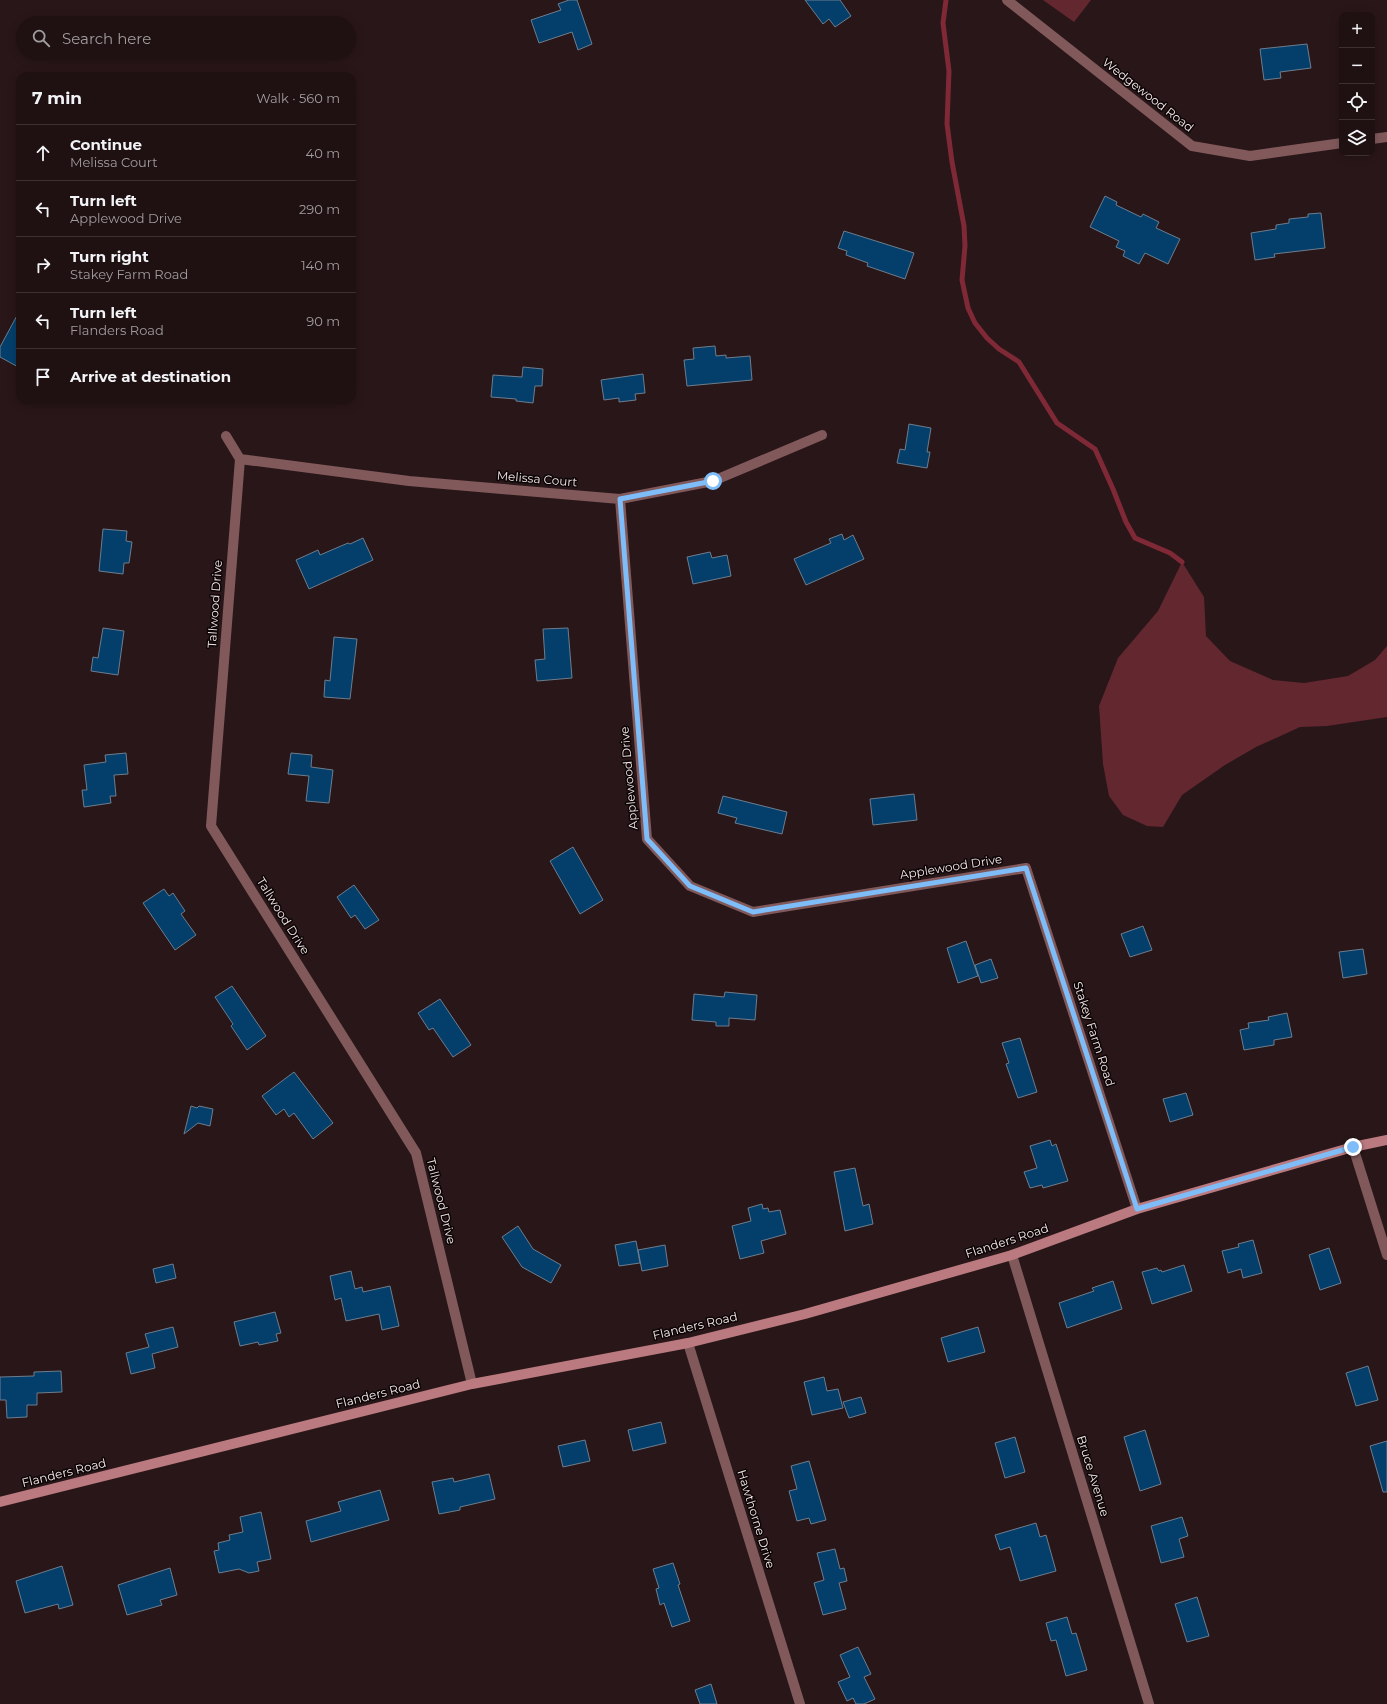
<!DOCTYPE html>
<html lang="en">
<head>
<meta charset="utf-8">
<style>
	body { margin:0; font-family:Montserrat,sans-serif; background:#27191b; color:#f1f3f6 }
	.controls { position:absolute; right:12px; top:12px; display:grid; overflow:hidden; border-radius:8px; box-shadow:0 2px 10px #0003 }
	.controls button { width:36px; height:36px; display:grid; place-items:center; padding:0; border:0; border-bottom:1px solid #3c3032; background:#1f1012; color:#f1f3f6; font:20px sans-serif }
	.stop { position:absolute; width:12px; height:12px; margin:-9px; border:3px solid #7fbdf9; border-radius:50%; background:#fff }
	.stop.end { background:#7fbdf9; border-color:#fff; box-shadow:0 1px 4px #0008 }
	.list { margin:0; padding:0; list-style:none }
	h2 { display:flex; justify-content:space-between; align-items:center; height:52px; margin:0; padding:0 16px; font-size:17px }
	h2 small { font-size:13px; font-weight:400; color:#a19d9f }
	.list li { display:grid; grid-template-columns:26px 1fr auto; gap:12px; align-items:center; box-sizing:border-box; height:56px; padding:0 16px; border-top:1px solid #3c3032 }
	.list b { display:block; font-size:15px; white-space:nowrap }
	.list p { margin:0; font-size:13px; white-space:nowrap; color:#a19d9f }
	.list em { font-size:13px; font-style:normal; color:#a19d9f }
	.icon { flex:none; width:22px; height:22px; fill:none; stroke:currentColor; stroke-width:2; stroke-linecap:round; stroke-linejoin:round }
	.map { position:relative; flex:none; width:1387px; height:1704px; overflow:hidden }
	.search { position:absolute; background:#1f1012; box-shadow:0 2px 10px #0003; left:16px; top:16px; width:340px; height:44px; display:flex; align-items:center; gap:10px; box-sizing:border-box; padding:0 14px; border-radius:22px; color:#a19d9f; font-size:15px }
	.panel { position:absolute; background:#1f1012; box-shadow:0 2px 10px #0003; left:16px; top:72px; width:340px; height:332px; border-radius:12px }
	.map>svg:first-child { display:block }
	.green { fill:#63272f }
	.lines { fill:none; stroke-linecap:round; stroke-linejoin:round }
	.stream { stroke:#7f2937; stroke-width:5 }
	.building { fill:#043f6c; stroke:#6d7d8d }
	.street { stroke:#81595b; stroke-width:10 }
	.secondary { stroke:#ba7a7f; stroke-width:10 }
	.route { stroke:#7fbdf9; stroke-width:5 }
	.labels { text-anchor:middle; stroke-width:3; stroke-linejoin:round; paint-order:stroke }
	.street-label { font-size:12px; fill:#f5e7e7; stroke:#0c0506 }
</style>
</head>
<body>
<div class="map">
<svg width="1387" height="1704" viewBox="0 0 1387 1704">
	<rect width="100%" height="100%" fill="#291618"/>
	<path class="green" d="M 1043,0 L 1091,0 L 1074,22 Z
		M 1182,562 L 1204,597 L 1206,636 L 1230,661 L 1273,680 L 1304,683 L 1348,676 L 1375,660 L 1387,646 L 1387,717 L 1327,726 L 1300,727 L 1256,747 L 1225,765 L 1182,795 L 1163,827 L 1147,826 L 1123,815 L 1109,796 L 1103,764 L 1099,706 L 1118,658 L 1158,611 Z"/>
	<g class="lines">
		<path class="stream" d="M 946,0 L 943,23 L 949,71 L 947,124 L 952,162 L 964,226 L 965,246 L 962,280 L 968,308 L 975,323 L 987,338 L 999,349 L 1019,362 L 1057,423 L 1095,449 L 1113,489 L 1126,522 L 1135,538 L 1170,553 L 1182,562"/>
	</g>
	<path class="building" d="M 569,0 L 577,0 L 592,44 L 578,50 L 572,32 L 539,43 L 531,20 L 561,10 L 558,4 Z
		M 805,0 L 840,0 L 851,16 L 835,27 L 829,19 L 823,24 Z
		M 1307,44 L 1311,68 L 1280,72 L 1281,78 L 1264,80 L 1260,49 Z
		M 1105,196 L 1117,202 L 1116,205 L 1141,217 L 1143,214 L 1159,222 L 1156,228 L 1180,239 L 1168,264 L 1145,253 L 1139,264 L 1123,256 L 1125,251 L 1116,247 L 1119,241 L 1090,227 Z
		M 1321,213 L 1325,248 L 1274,254 L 1275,257 L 1255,260 L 1251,233 L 1276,229 L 1276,225 L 1289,223 L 1289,219 L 1308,217 L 1308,214 Z
		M 844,231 L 914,253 L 905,279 L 867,266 L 868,263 L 846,255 L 847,251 L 838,248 Z
		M 20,310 L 20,368 L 0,357 L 0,347 Z
		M 715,346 L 716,356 L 726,355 L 726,358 L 750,356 L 752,380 L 687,386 L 684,360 L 694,359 L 693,348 Z
		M 523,367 L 543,369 L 542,386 L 535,386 L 533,403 L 516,401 L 516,399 L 491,397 L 493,375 L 522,377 Z
		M 643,374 L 645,393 L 635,394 L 636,400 L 619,402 L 619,398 L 604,400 L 601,380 Z
		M 909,424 L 931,428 L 927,452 L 930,452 L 927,468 L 897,463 L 900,449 L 905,450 Z
		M 103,529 L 127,531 L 126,541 L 132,542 L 129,563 L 124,563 L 123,574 L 99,571 Z
		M 842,534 L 844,540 L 853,535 L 864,559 L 806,585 L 794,559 L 831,543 L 829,539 Z
		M 363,538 L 373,560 L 309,589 L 296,560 L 318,550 L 320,555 L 348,543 L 350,544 Z
		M 710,552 L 712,558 L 727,555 L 731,576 L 693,584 L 687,557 Z
		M 103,628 L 124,631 L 118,675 L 91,671 L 93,657 L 98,658 Z
		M 568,628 L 572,678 L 537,681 L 535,660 L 545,659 L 543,629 Z
		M 334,637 L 357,639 L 350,699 L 324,697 L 325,680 L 330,681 Z
		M 126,753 L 128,774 L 114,775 L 116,796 L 110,796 L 111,803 L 84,807 L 82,790 L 87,790 L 84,765 L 106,762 L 105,755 Z
		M 291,753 L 312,755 L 311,767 L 333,770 L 329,803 L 306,801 L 309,776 L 288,774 Z
		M 914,794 L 917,820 L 873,825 L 870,799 Z
		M 723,796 L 787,812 L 782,834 L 735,823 L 737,818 L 718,813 Z
		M 573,847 L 603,900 L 580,914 L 550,861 Z
		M 354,885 L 379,920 L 365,929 L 355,915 L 351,918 L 337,897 Z
		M 164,889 L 169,896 L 173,893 L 185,911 L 181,914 L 196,935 L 175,950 L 143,903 Z
		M 1143,926 L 1152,950 L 1130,957 L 1121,934 Z
		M 966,941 L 978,976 L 958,983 L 947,948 Z
		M 1363,949 L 1367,974 L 1343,978 L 1339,952 Z
		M 991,959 L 998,978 L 981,983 L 975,965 Z
		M 232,986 L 266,1036 L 247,1050 L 231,1026 L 233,1024 L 215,997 Z
		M 725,992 L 757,995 L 755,1020 L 729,1018 L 729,1026 L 716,1026 L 716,1022 L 692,1020 L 694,994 L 724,997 Z
		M 440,999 L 471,1045 L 453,1057 L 433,1028 L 429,1030 L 418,1013 Z
		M 1287,1013 L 1292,1037 L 1274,1040 L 1274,1045 L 1244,1050 L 1240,1030 L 1249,1028 L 1248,1023 L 1269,1020 L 1268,1017 Z
		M 1020,1038 L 1037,1092 L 1018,1098 L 1006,1064 L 1009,1063 L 1002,1043 Z
		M 294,1072 L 333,1123 L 313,1139 L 294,1113 L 289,1117 L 284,1109 L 276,1115 L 262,1096 Z
		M 1186,1093 L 1193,1115 L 1170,1122 L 1163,1099 Z
		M 191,1106 L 197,1108 L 199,1106 L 213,1109 L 210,1126 L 198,1123 L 184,1134 Z
		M 1050,1140 L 1052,1146 L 1056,1144 L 1068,1181 L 1043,1188 L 1042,1185 L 1030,1188 L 1024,1172 L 1037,1168 L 1030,1146 Z
		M 855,1168 L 863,1206 L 869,1204 L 873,1224 L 845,1231 L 834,1172 Z
		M 762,1204 L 763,1209 L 768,1208 L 769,1212 L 780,1210 L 786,1234 L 761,1241 L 764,1253 L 740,1259 L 732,1226 L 751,1221 L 748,1208 Z
		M 518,1226 L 533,1249 L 561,1265 L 551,1283 L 522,1267 L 502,1237 Z
		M 1253,1240 L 1262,1273 L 1243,1278 L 1241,1269 L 1228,1273 L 1222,1251 L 1239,1247 L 1238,1244 Z
		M 636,1241 L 640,1263 L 619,1266 L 615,1245 Z
		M 665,1245 L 668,1266 L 642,1271 L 638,1250 Z
		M 1329,1248 L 1341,1283 L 1320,1290 L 1309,1255 Z
		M 173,1264 L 176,1278 L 156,1283 L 153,1269 Z
		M 1184,1265 L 1192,1291 L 1152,1304 L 1142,1272 L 1157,1268 L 1159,1271 L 1161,1270 L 1162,1272 Z
		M 351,1271 L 355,1289 L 362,1287 L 363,1292 L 390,1286 L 399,1326 L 382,1330 L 379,1314 L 346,1321 L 341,1298 L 335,1300 L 330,1276 Z
		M 1113,1281 L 1122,1309 L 1067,1328 L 1059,1303 L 1094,1291 L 1092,1288 Z
		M 275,1312 L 281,1333 L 276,1334 L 278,1341 L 259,1345 L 258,1342 L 240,1346 L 234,1322 Z
		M 173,1327 L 178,1347 L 152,1354 L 155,1368 L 131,1374 L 126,1353 L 149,1347 L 145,1334 Z
		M 978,1327 L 985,1352 L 948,1362 L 941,1338 Z
		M 1368,1366 L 1378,1400 L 1356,1406 L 1346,1373 Z
		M 61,1371 L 62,1392 L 37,1393 L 37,1405 L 27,1405 L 27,1417 L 7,1418 L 6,1400 L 0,1400 L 0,1377 L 34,1376 L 34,1372 Z
		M 824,1377 L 827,1391 L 838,1389 L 843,1408 L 812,1415 L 804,1382 Z
		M 861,1397 L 866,1413 L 849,1418 L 843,1402 Z
		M 661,1422 L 666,1443 L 633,1451 L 628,1430 Z
		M 1145,1430 L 1161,1484 L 1140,1491 L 1124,1437 Z
		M 1015,1437 L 1025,1472 L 1005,1478 L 995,1443 Z
		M 585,1440 L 590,1461 L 563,1467 L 558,1446 Z
		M 1387,1441 L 1387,1492 L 1383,1492 L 1370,1446 Z
		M 809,1461 L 826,1520 L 811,1524 L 809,1518 L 797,1521 L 789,1491 L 797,1489 L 791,1466 Z
		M 489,1474 L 495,1499 L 460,1507 L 460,1510 L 439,1514 L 432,1482 L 453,1478 L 454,1482 Z
		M 380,1490 L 389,1520 L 311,1542 L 306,1521 L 341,1511 L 338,1502 Z
		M 261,1512 L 271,1559 L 257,1562 L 259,1571 L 249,1573 L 239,1569 L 219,1573 L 214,1551 L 219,1550 L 218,1543 L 230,1540 L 229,1535 L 243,1532 L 240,1517 Z
		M 1182,1517 L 1188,1536 L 1179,1539 L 1184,1557 L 1161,1563 L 1151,1526 Z
		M 1036,1523 L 1040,1537 L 1046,1535 L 1056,1571 L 1020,1581 L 1010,1547 L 1000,1550 L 995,1535 Z
		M 835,1549 L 840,1569 L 844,1568 L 847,1581 L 839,1583 L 846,1609 L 823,1615 L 814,1583 L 824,1580 L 817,1553 Z
		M 673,1563 L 680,1584 L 678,1585 L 690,1621 L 672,1627 L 664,1603 L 660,1605 L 656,1589 L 659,1588 L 653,1569 Z
		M 62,1566 L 73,1605 L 59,1609 L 58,1604 L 25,1613 L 16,1581 Z
		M 170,1568 L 177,1595 L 160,1600 L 162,1605 L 127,1615 L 118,1585 Z
		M 1197,1597 L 1209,1636 L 1187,1642 L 1175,1604 Z
		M 1067,1617 L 1072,1634 L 1076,1633 L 1087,1670 L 1066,1676 L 1056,1640 L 1051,1641 L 1046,1623 Z
		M 858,1647 L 871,1674 L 864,1677 L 875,1699 L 864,1704 L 856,1704 L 853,1698 L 847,1701 L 838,1682 L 850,1677 L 840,1655 Z
		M 711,1684 L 717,1704 L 700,1704 L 695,1690 Z"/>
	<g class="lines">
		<path class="street" d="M 1007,0 L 1192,146 L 1250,156 L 1342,143
			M 1372,139 L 1387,137
			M 226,436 L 240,459 L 211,826 L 416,1153 L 472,1384
			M 240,459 L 409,481 L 620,499 L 713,481 L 822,435
			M 620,499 L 647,839 L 690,886 L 753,912 L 1026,868 L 1137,1209
			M 1353,1147 L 1387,1255
			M 1012,1255 L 1149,1704
			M 688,1343 L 800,1704"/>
		<path class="secondary" d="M 0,1502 L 472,1384 L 688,1343 L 805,1314 L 1012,1255 L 1137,1209 L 1353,1147 L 1387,1140"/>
	</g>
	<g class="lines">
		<path class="route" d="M 713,481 L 620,499 L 647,839 L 690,886 L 753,912 L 1026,868 L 1137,1209 L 1353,1147"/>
	</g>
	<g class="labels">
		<g class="street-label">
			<text transform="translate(1148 95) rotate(38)" y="4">Wedgewood Road</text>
			<text transform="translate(537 479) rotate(5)" y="4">Melissa Court</text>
			<text transform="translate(215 604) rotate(-86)" y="4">Tallwood Drive</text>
			<text transform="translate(629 778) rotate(-95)" y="4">Applewood Drive</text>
			<text transform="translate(951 867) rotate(-9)" y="4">Applewood Drive</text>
			<text transform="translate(283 916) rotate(58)" y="4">Tallwood Drive</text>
			<text transform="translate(1094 1034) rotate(72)" y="4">Stakey Farm Road</text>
			<text transform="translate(441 1201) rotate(76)" y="4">Tallwood Drive</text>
			<text transform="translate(1007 1241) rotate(-18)" y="4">Flanders Road</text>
			<text transform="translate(695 1326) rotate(-13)" y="4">Flanders Road</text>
			<text transform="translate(378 1394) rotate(-14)" y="4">Flanders Road</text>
			<text transform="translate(64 1473) rotate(-14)" y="4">Flanders Road</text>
			<text transform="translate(1093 1476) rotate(73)" y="4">Bruce Avenue</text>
			<text transform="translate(756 1519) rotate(73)" y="4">Hawthorne Drive</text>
		</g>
	</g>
</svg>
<div class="controls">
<button>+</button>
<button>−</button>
<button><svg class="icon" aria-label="locate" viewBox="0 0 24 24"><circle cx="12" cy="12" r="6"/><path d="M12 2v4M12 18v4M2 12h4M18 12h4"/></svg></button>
<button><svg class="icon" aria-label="layers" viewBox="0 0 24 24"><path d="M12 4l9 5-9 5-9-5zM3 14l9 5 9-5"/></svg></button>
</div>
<div class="stop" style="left:713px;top:481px"></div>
<div class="stop end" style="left:1353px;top:1147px"></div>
<div class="search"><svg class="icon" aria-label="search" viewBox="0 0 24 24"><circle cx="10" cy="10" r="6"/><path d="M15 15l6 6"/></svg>Search here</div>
<section class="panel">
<h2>7 min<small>Walk · 560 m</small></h2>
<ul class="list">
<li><svg class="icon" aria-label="ahead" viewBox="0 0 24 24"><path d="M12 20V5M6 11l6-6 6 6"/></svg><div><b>Continue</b><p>Melissa Court</p></div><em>40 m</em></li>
<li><svg class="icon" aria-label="left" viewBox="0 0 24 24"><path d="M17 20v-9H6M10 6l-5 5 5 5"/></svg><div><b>Turn left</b><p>Applewood Drive</p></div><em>290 m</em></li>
<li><svg class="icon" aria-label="right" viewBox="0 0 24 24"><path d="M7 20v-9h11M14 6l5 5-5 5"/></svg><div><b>Turn right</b><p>Stakey Farm Road</p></div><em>140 m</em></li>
<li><svg class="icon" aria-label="left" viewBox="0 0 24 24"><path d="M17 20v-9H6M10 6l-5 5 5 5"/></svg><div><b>Turn left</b><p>Flanders Road</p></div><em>90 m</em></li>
<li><svg class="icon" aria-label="arrive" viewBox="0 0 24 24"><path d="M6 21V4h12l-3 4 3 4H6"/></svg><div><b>Arrive at destination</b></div></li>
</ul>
</section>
</div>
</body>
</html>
